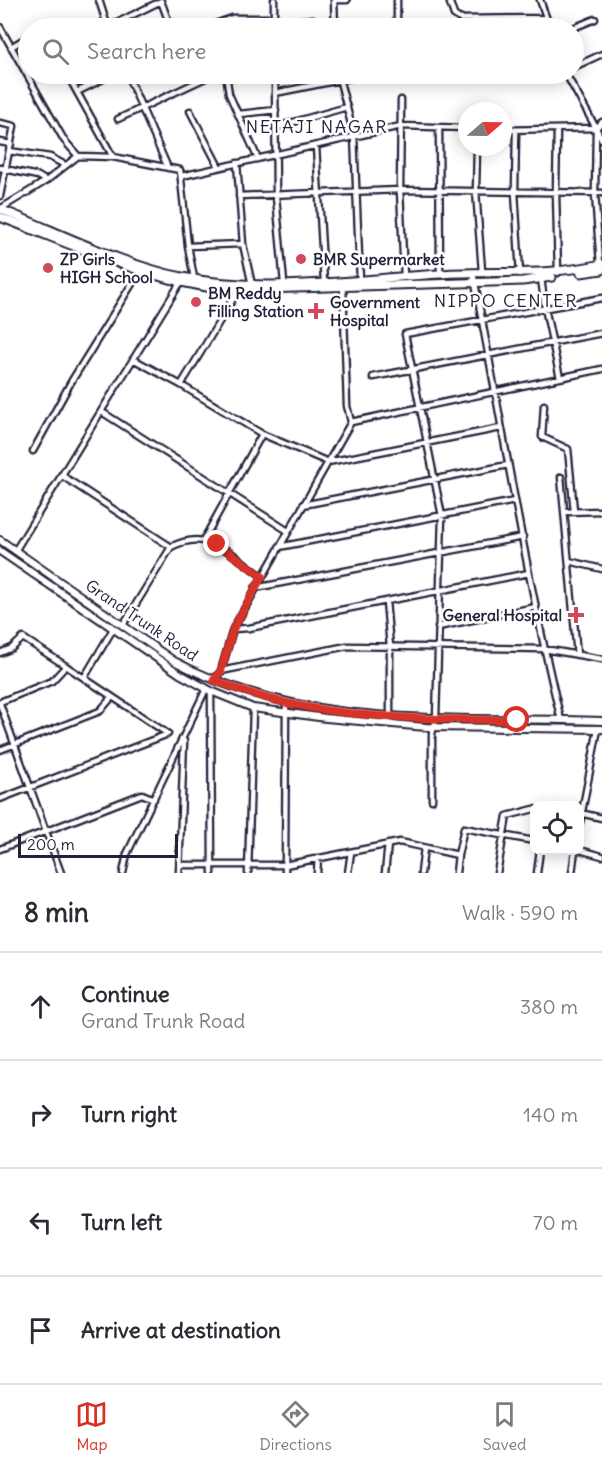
<!DOCTYPE html>
<html lang="en">
<head>
<meta charset="utf-8">
<style>
	body { margin:0; font-family:Delius,sans-serif; background:#f2f2f3; color:#2b2b33 }
	.controls { position:absolute; right:18px; bottom:18px; display:grid; overflow:hidden; border-radius:12px; box-shadow:0 3px 15px #0003 }
	.controls button { width:54px; height:54px; display:grid; place-items:center; padding:0; border:0; border-bottom:2px solid #e1e1e2; background:#fff; color:#2b2b33; font:30px sans-serif }
	.compass { position:absolute; left:458px; top:102px; width:54px; height:54px; border-radius:50%; background:#fff; box-shadow:0 3px 15px #0003; rotate:70deg }
	.scale { position:absolute; left:18px; bottom:15px; width:160px; box-sizing:border-box; padding-left:6px; border:3px solid #22223b; border-top:0; font-size:16px; line-height:21px; white-space:nowrap; color:#22223b; -webkit-text-stroke:4px #fff; paint-order:stroke }
	.stop { position:absolute; width:18px; height:18px; margin:-14px; border:4px solid #d93025; border-radius:50%; background:#fff }
	.stop.end { background:#d93025; border-color:#fff; box-shadow:0 2px 6px #0008 }
	.list { margin:0; padding:0; list-style:none }
	h2 { display:flex; justify-content:space-between; align-items:center; height:78px; margin:0; padding:0 24px; font-size:26px }
	h2 small { font-size:20px; font-weight:400; color:#7c7c81 }
	.list li { display:grid; grid-template-columns:39px 1fr auto; gap:18px; align-items:center; box-sizing:border-box; height:108px; padding:0 24px; border-top:2px solid #e1e1e2 }
	.list b { display:block; font-size:22px; white-space:nowrap }
	.list p { margin:0; font-size:20px; white-space:nowrap; color:#7c7c81 }
	.list em { font-size:20px; font-style:normal; color:#7c7c81 }
	.icon { flex:none; width:33px; height:33px; fill:none; stroke:currentColor; stroke-width:2; stroke-linecap:round; stroke-linejoin:round }
	.map { position:relative; flex:none; width:602px; height:873px; overflow:hidden }
	.search { position:absolute; background:#fff; box-shadow:0 3px 15px #0003; left:18px; right:18px; top:18px; height:66px; display:flex; align-items:center; gap:15px; box-sizing:border-box; padding:0 21px; border-radius:33px; color:#7c7c81; font-size:22px }
	.sheet { height:510px; background:#fff }
	nav { display:flex; justify-content:space-around; align-items:center; box-sizing:border-box; height:84px; border-top:2px solid #e1e1e2; background:#fff; font-size:16px; color:#7c7c81 }
	nav a { display:grid; justify-items:center; gap:3px }
	nav .on { color:#d93025 }
	.map>svg:first-child { display:block }
	.lines { fill:none; stroke-linecap:round; stroke-linejoin:round }
	.minor-casing { stroke:#22223b; stroke-width:9 }
	.secondary-casing { stroke:#22223b; stroke-width:10 }
	.primary-casing { stroke:#22223b; stroke-width:11 }
	.minor { stroke:#fff; stroke-width:4.5 }
	.secondary { stroke:#fff; stroke-width:6 }
	.primary { stroke:#fff; stroke-width:7 }
	.route { stroke:#d93025; stroke-width:8 }
	.poi-dot { fill:#d1495b; stroke:#fff; stroke-width:2 }
	.labels { text-anchor:middle; stroke-width:5; stroke-linejoin:round; paint-order:stroke }
	.poi-label { font-size:16px; font-weight:bold; fill:#22223b; stroke:#fff; text-anchor:start }
	.street-label { font-size:16px; fill:#22223b; stroke:#fff }
	.neighbourhood-label { font-size:18px; letter-spacing:1.5px; fill:#22223b; stroke:#fff }
</style>
</head>
<body>
<div class="map">
<svg width="602" height="873" viewBox="0 0 602 873">
	<rect width="100%" height="100%" fill="#fff"/>
	<filter id="ink" filterUnits="userSpaceOnUse"><feTurbulence type="fractalNoise" baseFrequency=".0167" numOctaves="2"/><feDisplacementMap in="SourceGraphic" scale="12" xChannelSelector="R" yChannelSelector="G"/><feConvolveMatrix kernelMatrix="1 2 1 2 8 2 1 2 1" color-interpolation-filters="sRGB"/></filter>
	<g filter="url(#ink)">
		<g class="lines">
			<defs>
				<path id="minor" d="M 99,0 L 108,28
					M 274,0 L 274,28
					M 449,0 L 454,15 L 460,19 L 546,18
					M 540,0 L 550,28
					M 274,23 L 313,19
					M 0,27 L 64,140 L 78,156
					M 106,28 L 161,1 L 171,28
					M 204,28 L 232,18 L 274,18
					M 228,28 L 232,18
					M 335,28 L 334,0 L 347,0
					M 397,28 L 397,0
					M 573,28 L 595,19
					M 11,47 L 28,37
					M 574,67 L 602,54
					M 67,74 L 113,157
					M 127,74 L 168,168
					M 226,74 L 229,94 L 258,159
					M 275,74 L 276,197 L 284,283
					M 338,74 L 354,135 L 360,281
					M 566,74 L 596,128
					M 77,92 L 113,74
					M 275,93 L 370,74
					M 401,100 L 400,190 L 404,277
					M 190,111 L 219,167
					M 239,114 L 276,110
					M 118,119 L 214,74
					M 602,122 L 596,128 L 602,140
					M 0,123 L 14,126 L 0,196
					M 276,127 L 347,107
					M 439,127 L 440,274
					M 557,129 L 556,193 L 558,273
					M 503,130 L 596,128 L 595,193 L 600,264
					M 516,130 L 515,192 L 520,274
					M 0,142 L 11,144
					M 316,146 L 324,282
					M 477,147 L 476,191 L 482,271
					M 9,151 L 50,157 L 65,165
					M 237,163 L 243,244 L 252,285
					M 0,168 L 38,176 L 46,181 L 0,209
					M 182,176 L 401,126 L 467,128
					M 46,181 L 78,156 L 113,157 L 180,170 L 188,246 L 194,278
					M 239,196 L 400,190 L 602,193
					M 188,246 L 243,244
					M 473,273 C 502,422 525,572 561,720
					M 541,278 L 545,308 L 560,378
					M 133,359 L 181,385
					M 373,377 L 602,333
					M 544,405 L 542,437 L 568,449 L 574,511
					M 102,412 L 288,531
					M 351,422 L 602,369
					M 262,434 L 328,462 L 501,428
					M 33,451 L 71,382 L 140,271
					M 61,475 L 171,547
					M 561,477 L 577,655
					M 303,505 L 508,465
					M 564,512 L 602,511
					M 204,539 L 262,434 L 181,385 L 239,289
					M 279,547 L 515,501
					M 15,551 L 182,280
					M 569,561 L 602,569
					M 255,588 L 523,537
					M 386,601 L 390,647 L 390,715
					M 123,625 L 171,547 C 209,527 232,555 262,576
					M 438,627 L 536,607
					M 233,629 L 249,628 L 529,573
					M 0,653 L 12,648 L 23,638 L 66,666 L 52,681 L 0,702
					M 221,671 L 347,646 L 544,649 L 602,659
					M 84,678 L 113,629
					M 214,680 L 221,671 L 233,629 L 351,422 L 347,406 L 343,285
					M 211,691 L 212,873
					M 0,704 L 61,873
					M 0,750 L 100,711 L 112,697
					M 0,799 L 168,734 L 66,666
					M 432,800 L 432,734 L 436,719 L 442,516 L 405,334 L 602,298
					M 580,813 L 602,818
					M 580,822 L 598,729
					M 0,849 L 142,794 L 154,799
					M 580,850 L 602,856
					M 180,865 L 285,865 L 400,842 L 458,855 L 464,828 L 534,841
					M 123,873 L 127,854 L 206,689
					M 179,873 L 184,741
					M 248,873 L 253,708
					M 285,873 L 286,703
					M 317,873 L 318,858
					M 348,873 L 351,852
					M 385,873 L 388,844
					M 421,873 L 424,848
					M 456,873 L 458,855
					M 497,873 L 507,816 L 534,809
					M 537,873 L 540,850
					M 572,873 L 575,850"/>
				<path id="secondary" d="M 0,540 L 174,661 C 306,732 458,715 602,721
					M 0,551 L 180,674 L 211,691 L 253,708 L 326,718 L 426,727 L 602,729"/>
				<path id="primary" d="M 0,209 C 56,231 125,266 182,277 C 266,294 355,279 440,274 C 497,270 544,277 602,264
					M 0,217 C 74,245 147,281 227,290 L 523,281 L 552,277
					M 581,273 L 602,270"/>
			</defs>
			<use href="#minor" class="minor-casing"/>
			<use href="#secondary" class="secondary-casing"/>
			<use href="#primary" class="primary-casing"/>
			<use href="#minor" class="minor"/>
			<use href="#secondary" class="secondary"/>
			<use href="#primary" class="primary"/>
		</g>
	</g>
	<g class="lines" filter="url(#ink)">
		<path class="route" d="M 217,544 L 262,576 L 233,629 L 221,671 L 214,680 C 308,720 417,719 517,720"/>
	</g>
	<g class="poi-dot">
		<circle cx="301" cy="259" r="6"/>
		<circle cx="48" cy="268" r="6"/>
		<circle cx="196" cy="302" r="6"/>
		<path d="M313 302h6v6h6v6h-6v6h-6v-6h-6v-6h6z"/>
		<path d="M573 606h6v6h6v6h-6v6h-6v-6h-6v-6h6z"/>
	</g>
	<g class="labels">
		<g class="poi-label">
			<text x="60" y="265">ZP Girls<tspan x="60" dy="18">HIGH School</tspan></text>
			<text x="313" y="265">BMR Supermarket</text>
			<text x="208" y="299">BM Reddy<tspan x="208" dy="18">Filling Station</tspan></text>
			<text x="330" y="308">Government<tspan x="330" dy="18">Hospital</tspan></text>
			<text x="562" y="621" text-anchor="end">General Hospital</text>
		</g>
		<g class="street-label">
			<text transform="translate(142 620) rotate(34)" y="6">Grand Trunk Road</text>
		</g>
		<g class="neighbourhood-label">
			<text x="317" y="133">NETAJI NAGAR</text>
			<text x="506" y="307">NIPPO CENTER</text>
		</g>
	</g>
</svg>
<div class="controls">
<button><svg class="icon" aria-label="locate" viewBox="0 0 24 24"><circle cx="12" cy="12" r="6"/><path d="M12 2v4M12 18v4M2 12h4M18 12h4"/></svg></button>
</div>
<svg class="compass" viewBox="-18 -18 36 36"><path d="M0-13l5 13h-10z" fill="#e53935"/><path d="M0 13l5-13h-10z" fill="#7c7c81"/></svg>
<div class="scale">200 m</div>
<div class="stop" style="left:517px;top:720px"></div>
<div class="stop end" style="left:217px;top:544px"></div>
<div class="search"><svg class="icon" aria-label="search" viewBox="0 0 24 24"><circle cx="10" cy="10" r="6"/><path d="M15 15l6 6"/></svg>Search here</div>
</div>
<section class="sheet">
<h2>8 min<small>Walk · 590 m</small></h2>
<ul class="list">
<li><svg class="icon" aria-label="ahead" viewBox="0 0 24 24"><path d="M12 20V5M6 11l6-6 6 6"/></svg><div><b>Continue</b><p>Grand Trunk Road</p></div><em>380 m</em></li>
<li><svg class="icon" aria-label="right" viewBox="0 0 24 24"><path d="M7 20v-9h11M14 6l5 5-5 5"/></svg><div><b>Turn right</b></div><em>140 m</em></li>
<li><svg class="icon" aria-label="left" viewBox="0 0 24 24"><path d="M17 20v-9H6M10 6l-5 5 5 5"/></svg><div><b>Turn left</b></div><em>70 m</em></li>
<li><svg class="icon" aria-label="arrive" viewBox="0 0 24 24"><path d="M6 21V4h12l-3 4 3 4H6"/></svg><div><b>Arrive at destination</b></div></li>
</ul>
</section>
<nav>
<a class="on"><svg class="icon" aria-label="map" viewBox="0 0 24 24"><path d="M3 6l6-2 6 2 6-2v14l-6 2-6-2-6 2zM9 4v14M15 6v14"/></svg>Map</a>
<a><svg class="icon" aria-label="directions" viewBox="0 0 24 24"><path d="M12 3l9 9-9 9-9-9zM9 14v-3h6M13 9l2 2-2 2"/></svg>Directions</a>
<a><svg class="icon" aria-label="saved" viewBox="0 0 24 24"><path d="M7 4h10v16l-5-4-5 4z"/></svg>Saved</a>
</nav>
</body>
</html>
